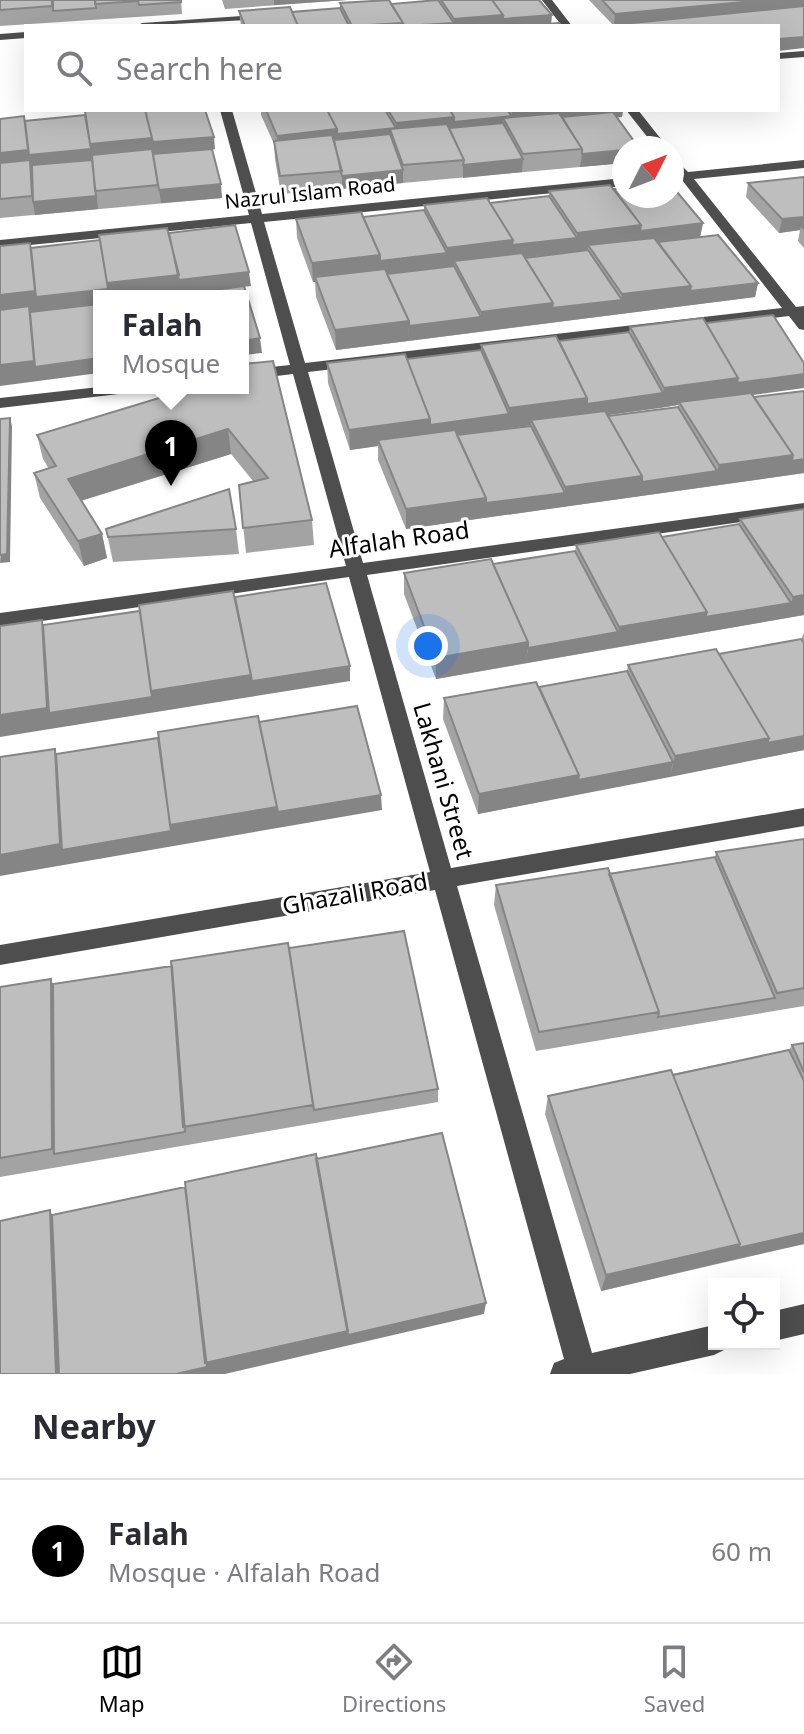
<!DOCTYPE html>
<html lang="en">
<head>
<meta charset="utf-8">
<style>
	body { margin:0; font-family:"Noto Sans",sans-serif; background:#f2f2f3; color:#2b2b33 }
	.controls { position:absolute; right:24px; bottom:24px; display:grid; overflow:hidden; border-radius:0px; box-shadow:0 8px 32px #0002 }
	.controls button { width:72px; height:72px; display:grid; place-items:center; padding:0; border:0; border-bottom:2px solid #e1e1e2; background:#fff; color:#2b2b33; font:40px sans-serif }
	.compass { position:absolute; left:612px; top:136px; width:72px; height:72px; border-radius:50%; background:#fff; box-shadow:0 8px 32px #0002; rotate:48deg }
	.you { position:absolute; left:428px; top:646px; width:28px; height:28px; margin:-20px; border:6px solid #fff; border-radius:50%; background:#1a73e8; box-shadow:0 0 0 12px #1a73e833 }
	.badge { display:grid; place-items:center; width:52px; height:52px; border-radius:50%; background:#000; color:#fff; font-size:26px; font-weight:700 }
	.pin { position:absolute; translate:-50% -66px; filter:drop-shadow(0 2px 4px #0008) }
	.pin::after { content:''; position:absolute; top:42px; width:28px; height:24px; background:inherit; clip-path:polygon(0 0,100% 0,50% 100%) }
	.popup { position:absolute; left:93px; top:290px; width:156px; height:104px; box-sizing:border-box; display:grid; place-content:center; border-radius:0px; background:#fff; filter:drop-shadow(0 2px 6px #0005); font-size:26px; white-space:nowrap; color:#7c7c81 }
	.popup b { font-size:30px; color:#2b2b33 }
	.popup::after { content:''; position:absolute; left:50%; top:100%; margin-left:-16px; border:16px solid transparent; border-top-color:#fff }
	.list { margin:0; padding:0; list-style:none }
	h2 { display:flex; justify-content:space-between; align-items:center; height:104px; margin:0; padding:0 32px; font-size:34px }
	h2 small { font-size:26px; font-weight:400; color:#7c7c81 }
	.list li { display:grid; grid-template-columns:52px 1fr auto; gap:24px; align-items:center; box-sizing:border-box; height:144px; padding:0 32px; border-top:2px solid #e1e1e2 }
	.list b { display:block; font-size:30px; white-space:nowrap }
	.list p { margin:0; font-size:26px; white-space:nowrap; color:#7c7c81 }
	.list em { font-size:26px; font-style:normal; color:#7c7c81 }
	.icon { flex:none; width:44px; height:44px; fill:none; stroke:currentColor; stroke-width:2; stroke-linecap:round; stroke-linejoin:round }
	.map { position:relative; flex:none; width:804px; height:1374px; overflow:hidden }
	.search { position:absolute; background:#fff; box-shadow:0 8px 32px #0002; left:24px; right:24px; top:24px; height:88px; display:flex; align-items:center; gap:20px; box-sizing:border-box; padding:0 28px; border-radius:0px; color:#7c7c81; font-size:30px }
	.sheet { height:248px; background:#fff }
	nav { display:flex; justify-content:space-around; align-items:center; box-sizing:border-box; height:112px; border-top:2px solid #e1e1e2; background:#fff; font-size:22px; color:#7c7c81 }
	nav a { display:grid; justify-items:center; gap:4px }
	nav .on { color:#000 }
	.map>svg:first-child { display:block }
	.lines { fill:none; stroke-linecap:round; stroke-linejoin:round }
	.minor { fill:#4e4e4e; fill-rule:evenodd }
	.wall { fill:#a3a3a3; fill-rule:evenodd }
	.shaded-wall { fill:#858585 }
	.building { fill:#bebebe; stroke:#858585; stroke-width:2 }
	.labels { text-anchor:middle; stroke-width:6; stroke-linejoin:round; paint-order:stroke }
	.far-street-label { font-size:20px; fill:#000; stroke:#fff }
	.street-label { font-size:24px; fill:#000; stroke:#fff }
</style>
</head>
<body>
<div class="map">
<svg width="804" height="1374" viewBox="0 0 804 1374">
	<rect width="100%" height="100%" fill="#fff"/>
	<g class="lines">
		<path class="minor" d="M 542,0 L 552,0 L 572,26 L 562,26 Z
			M 270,14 L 266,19 L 137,26 L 142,23 Z
			M 26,32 L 26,38 L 0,40 L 0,34 Z
			M 804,51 L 804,57 L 778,59 L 778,53 Z
			M 220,110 L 232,110 L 262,214 L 624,178 L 624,186 L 264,222 L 305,363 L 782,308 L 682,180 L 673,180 L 672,175 L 676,173 L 672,168 L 672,156 L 688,172 L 804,160 L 804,168 L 694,179 L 796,307 L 804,306 L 804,330 L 799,329 L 789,316 L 308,372 L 363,563 L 804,503 L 804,513 L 367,575 L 451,868 L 804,808 L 804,826 L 457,886 L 592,1353 L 714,1325 L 714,1344 L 727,1344 L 724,1350 L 714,1355 L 630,1374 L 550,1374 L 554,1363 L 564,1359 L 435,890 L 0,965 L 0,945 L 430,872 L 349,577 L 0,627 L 0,613 L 346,566 L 293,374 L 243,380 L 243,370 L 290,365 L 251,223 L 0,248 L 0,240 L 249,215 Z
			M 626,110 L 638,110 L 668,148 L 656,148 Z
			M 99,387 L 135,388 L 127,393 L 0,408 L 0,398 Z
			M 804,1304 L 804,1334 L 774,1341 L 774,1311 Z"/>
	</g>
	<path class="wall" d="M 0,0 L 181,0 L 182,14 L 0,26 Z
		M 222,0 L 347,0 L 225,9 Z
		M 437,0 L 539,0 L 551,24 L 562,26 L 241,26 L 239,11 L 292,12 L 340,8 L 340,3 L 391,4 Z
		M 589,0 L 804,0 L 778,26 L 614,26 Z
		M 261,110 L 623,110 L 622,117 L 616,117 L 624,163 L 281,194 L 275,159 L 274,144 L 261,115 Z
		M 0,119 L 25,121 L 215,149 L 212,150 L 222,198 L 0,218 Z
		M 804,177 L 804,248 L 798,241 L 800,230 L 779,233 L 746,197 L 748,183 Z
		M 614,189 L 703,223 L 700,237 L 758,283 L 755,297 L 336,350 L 316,297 L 315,282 L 313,282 L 297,238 L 296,219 L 363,217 L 424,210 L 424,205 L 490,203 L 549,196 L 549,191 Z
		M 630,327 L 753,395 L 754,397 L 804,391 L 804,473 L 406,529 L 378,460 L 378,446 L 350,450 L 328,383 L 327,363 L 407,359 L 481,350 L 481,345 L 559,341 L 629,332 ZM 678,405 L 678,407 L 608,416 L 608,415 Z
		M 192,388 L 312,520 L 314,545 L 246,553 L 239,485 L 253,481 L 231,454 L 81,501 L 102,534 L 107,558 L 84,566 L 40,498 L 34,473 L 49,469 L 43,459 L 37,435 Z
		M 804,509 L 804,615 L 436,679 L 404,594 L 404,573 L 493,564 L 575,551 L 576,545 L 662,537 L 739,524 L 740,519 Z
		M 106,529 L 236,529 L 239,554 L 113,562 Z
		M 804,633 L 804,750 L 478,814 L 443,719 L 444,698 L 539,687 L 627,671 L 628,665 L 719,654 L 801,639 Z
		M 804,839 L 804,1006 L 536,1051 L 494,905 L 496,885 L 609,873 L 715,857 L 716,852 Z
		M 289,948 L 438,1089 L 438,1102 L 0,1177 L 0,987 L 53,984 Z
		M 804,1043 L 804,1244 L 601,1291 L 545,1114 L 548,1096 L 672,1074 L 789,1050 L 792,1045 Z"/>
	<path class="shaded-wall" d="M 274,0 L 347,0 L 274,5 Z
		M 765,0 L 804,0 L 804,8 L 614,26 L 615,14 Z
		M 503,15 L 552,15 L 551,26 L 423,26 L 454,23 L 454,19 Z
		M 403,23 L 403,26 L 369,26 Z
		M 804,37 L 804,48 L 778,51 L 778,39 Z
		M 521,110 L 623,110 L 622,117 L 562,123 L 503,118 L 502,129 L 390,129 L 390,141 L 337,147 L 337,134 L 396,128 L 396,123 L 454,117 L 512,116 L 512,111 Z
		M 337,129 L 337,147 L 278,153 L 277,136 Z
		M 28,134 L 90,144 L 152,138 L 214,137 L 215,149 L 93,162 L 98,209 L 35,215 L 32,196 L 0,171 L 0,153 Z
		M 624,150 L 624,163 L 580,167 L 582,154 Z
		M 523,159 L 522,172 L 463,178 L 463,165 Z
		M 403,170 L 403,183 L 342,189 L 342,176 Z
		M 221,184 L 222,198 L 161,203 L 159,190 Z
		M 804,217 L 804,230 L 801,227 L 800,230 L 779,233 L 782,219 Z
		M 703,223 L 700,237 L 638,244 L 640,231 Z
		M 641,225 L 638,244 L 588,245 L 588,250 L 456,265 L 454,261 L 454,266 L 316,282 L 315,277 L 315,282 L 313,282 L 312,263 L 380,255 L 447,253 L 447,248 L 513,240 L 577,238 L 577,233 Z
		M 100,240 L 179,275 L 249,272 L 251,286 L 166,296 L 99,296 L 99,373 L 0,386 L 0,295 L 34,261 Z
		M 758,283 L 755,297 L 620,314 L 622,294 L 691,286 Z
		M 622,300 L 620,314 L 408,341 L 409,326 L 481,317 L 481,312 L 553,303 Z
		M 409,321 L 408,341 L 336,350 L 335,330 Z
		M 260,338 L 262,353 L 243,355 L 243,341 Z
		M 804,374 L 804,388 L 681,405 L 679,402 L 678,405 L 660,408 L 664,388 L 738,378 Z
		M 663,393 L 660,408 L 533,425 L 531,420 L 531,425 L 508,428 L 509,408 L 587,398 Z
		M 509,414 L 508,428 L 380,446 L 378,440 L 378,446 L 350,450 L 349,430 L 430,419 Z
		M 10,418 L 12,426 L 10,562 L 0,563 Z
		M 228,429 L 231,454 L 73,503 L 68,479 Z
		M 793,455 L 804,459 L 804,473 L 406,529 L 406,509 L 486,498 L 565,493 L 565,487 L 642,476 L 717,471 L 719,465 Z
		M 102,534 L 107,558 L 84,566 L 78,541 Z
		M 804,595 L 804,615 L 526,663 L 528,648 L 618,632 L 619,627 L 707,612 L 791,603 L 793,597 Z
		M 140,611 L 251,675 L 350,666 L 350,681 L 0,737 L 0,715 L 42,620 L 47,640 Z
		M 528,642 L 526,663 L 436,679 L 436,658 Z
		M 804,736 L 804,750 L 670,777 L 675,756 L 769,738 Z
		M 159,738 L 277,807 L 381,795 L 382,810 L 0,876 L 0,855 L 55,749 L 60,769 Z
		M 673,762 L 670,777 L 478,814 L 479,794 L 579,775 Z
		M 51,979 L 58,998 L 54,1154 L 52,1149 Z
		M 50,1210 L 57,1227 L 64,1374 L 56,1374 Z
		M 804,1233 L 804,1244 L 732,1260 L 738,1248 Z
		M 740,1244 L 732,1260 L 601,1291 L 606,1275 Z
		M 486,1303 L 484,1314 L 225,1374 L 176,1374 L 205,1363 L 348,1331 Z"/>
	<path class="building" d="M 0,0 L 52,0 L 52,6 L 0,10 Z
		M 53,0 L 95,0 L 96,8 L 53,11 Z
		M 95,0 L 138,0 L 138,1 L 95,4 Z
		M 138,0 L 181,0 L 181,2 L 139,5 Z
		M 389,0 L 403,23 L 352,26 L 340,3 Z
		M 438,0 L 454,23 L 403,26 L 403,23 L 391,4 Z
		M 441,0 L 492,0 L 503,15 L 454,19 Z
		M 492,0 L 539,0 L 552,15 L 503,19 L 503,15 Z
		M 602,0 L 765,0 L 615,14 Z
		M 804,6 L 804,37 L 778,39 L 778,26 L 624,26 L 622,24 Z
		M 290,7 L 298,26 L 245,26 L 239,11 Z
		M 340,8 L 349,26 L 298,26 L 292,12 Z
		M 508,23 L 510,26 L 463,26 Z
		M 559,23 L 562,26 L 520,26 Z
		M 91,110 L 145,110 L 152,138 L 90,144 L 85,111 Z
		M 145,110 L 205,110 L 214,137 L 153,142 Z
		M 266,110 L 327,110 L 337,129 L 277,136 Z
		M 327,110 L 385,110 L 396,128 L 337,134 L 337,129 Z
		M 388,110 L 450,110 L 454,117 L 396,123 Z
		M 450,110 L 507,110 L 512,116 L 454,122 L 454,117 Z
		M 613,112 L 639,148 L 624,148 L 624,150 L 582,154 L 582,149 L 562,117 Z
		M 559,113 L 582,149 L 523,154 L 503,118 Z
		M 85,115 L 91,149 L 29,155 L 25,121 Z
		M 24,116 L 28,150 L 0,153 L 0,119 Z
		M 503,123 L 523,159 L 463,165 L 464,160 L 449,128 Z
		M 447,124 L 464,160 L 403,165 L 390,129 Z
		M 390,134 L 403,170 L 342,176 L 334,140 Z
		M 332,135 L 342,171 L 280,176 L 274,141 Z
		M 152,149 L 158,185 L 95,191 L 92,155 Z
		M 212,149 L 221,184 L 159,190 L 153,154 Z
		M 30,160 L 32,196 L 0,199 L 0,163 Z
		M 92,160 L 96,196 L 33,202 L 32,165 Z
		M 804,177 L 804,217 L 782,219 L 748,183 Z
		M 610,185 L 641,225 L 577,233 L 549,191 Z
		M 672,186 L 703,223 L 640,231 L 641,225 L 614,189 L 624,188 L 624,196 L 672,196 Z
		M 549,196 L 577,238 L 512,245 L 513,240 L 490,203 Z
		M 487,198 L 513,240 L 447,248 L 424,205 Z
		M 424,210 L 447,253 L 380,261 L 380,255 L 363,217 Z
		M 361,212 L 380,255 L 312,263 L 296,219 Z
		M 235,225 L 249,272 L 179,280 L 169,233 Z
		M 167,228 L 179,275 L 107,283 L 99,235 Z
		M 718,235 L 758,283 L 690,291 L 691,286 L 658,242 Z
		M 654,238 L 691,286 L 622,294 L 588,245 Z
		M 100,240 L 108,289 L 36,297 L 31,248 Z
		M 30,243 L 35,291 L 0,295 L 0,246 Z
		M 588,250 L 622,300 L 552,308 L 553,303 L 525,258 Z
		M 522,253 L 553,303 L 481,312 L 454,261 Z
		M 454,266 L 481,317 L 409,326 L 409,321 L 387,274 Z
		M 385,269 L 409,321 L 335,330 L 315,277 Z
		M 244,286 L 260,338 L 243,341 L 243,296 L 175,296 L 175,295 Z
		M 174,289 L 175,296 L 118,296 Z
		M 99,304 L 99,358 L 35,367 L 30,312 Z
		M 29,306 L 34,361 L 0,365 L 0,310 Z
		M 773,315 L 804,363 L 804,374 L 737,383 L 738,378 L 706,323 Z
		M 703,318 L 738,378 L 664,388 L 630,327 Z
		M 629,332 L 663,393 L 587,404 L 587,398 L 559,341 Z
		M 556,336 L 587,398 L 509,408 L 481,345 Z
		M 481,350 L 509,414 L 430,425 L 430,419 L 407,359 Z
		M 405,354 L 430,419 L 349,430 L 327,363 Z
		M 273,361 L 312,520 L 243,528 L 239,485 L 268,478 L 228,429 L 68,479 L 102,534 L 78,541 L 34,473 L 56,466 L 37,435 L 192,388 L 243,388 L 243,364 Z
		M 804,391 L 804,459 L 792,461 L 793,455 L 754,397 Z
		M 751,393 L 793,455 L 719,465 L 679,402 Z
		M 678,407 L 717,471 L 642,482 L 642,476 L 608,416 Z
		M 605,411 L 642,476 L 565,487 L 531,420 Z
		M 10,418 L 7,554 L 0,555 L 0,419 Z
		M 531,426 L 565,493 L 486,503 L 486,498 L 457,435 Z
		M 455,430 L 486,498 L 406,509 L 378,440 Z
		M 229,489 L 236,529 L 108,537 L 106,529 Z
		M 804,509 L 804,595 L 793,597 L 740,519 Z
		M 739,524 L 791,603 L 705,617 L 707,612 L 662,537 Z
		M 659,532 L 707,612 L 619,627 L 576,545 Z
		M 575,551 L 618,632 L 528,648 L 528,642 L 493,564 Z
		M 491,559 L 528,642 L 436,658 L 404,573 Z
		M 326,583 L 350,666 L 252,681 L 235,597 Z
		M 233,591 L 251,675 L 151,691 L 139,605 Z
		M 140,611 L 152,697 L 49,713 L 43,625 Z
		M 42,620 L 47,708 L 0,715 L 0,626 Z
		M 801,639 L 804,643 L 804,736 L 767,743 L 769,738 L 719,654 Z
		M 716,649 L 769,738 L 675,756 L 628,665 Z
		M 627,671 L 673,762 L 578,780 L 579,775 L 539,687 Z
		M 536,682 L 579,775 L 479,794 L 444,698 Z
		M 357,706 L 381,795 L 278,812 L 259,722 Z
		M 258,716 L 277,807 L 170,825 L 158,732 Z
		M 158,738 L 171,831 L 62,850 L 56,754 Z
		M 55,749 L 60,844 L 0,855 L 0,757 Z
		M 804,839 L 804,988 L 777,993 L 716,852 Z
		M 715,857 L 775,998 L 658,1017 L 659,1012 L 609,874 Z
		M 608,868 L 659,1012 L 539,1032 L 496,885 Z
		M 404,931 L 438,1089 L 314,1110 L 289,948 Z
		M 288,943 L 313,1105 L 183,1127 L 171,961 Z
		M 172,966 L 185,1132 L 54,1154 L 53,984 Z
		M 51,979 L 52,1149 L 0,1158 L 0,987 Z
		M 804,1043 L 804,1072 L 792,1045 Z
		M 789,1050 L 804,1081 L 804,1233 L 738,1248 L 740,1244 L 673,1075 Z
		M 671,1070 L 740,1244 L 606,1275 L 548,1096 Z
		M 442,1133 L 486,1303 L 348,1335 L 316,1159 Z
		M 316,1154 L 348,1331 L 205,1363 L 185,1182 Z
		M 185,1187 L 207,1367 L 176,1374 L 59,1374 L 52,1215 Z
		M 50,1210 L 56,1374 L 0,1374 L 0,1221 Z"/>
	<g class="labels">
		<g class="far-street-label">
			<text transform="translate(310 193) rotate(-6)" y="7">Nazrul Islam Road</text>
		</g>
		<g class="street-label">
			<text transform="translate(399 540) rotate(-8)" y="8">Alfalah Road</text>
			<text transform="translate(443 781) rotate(74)" y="8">Lakhani Street</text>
			<text transform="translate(355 894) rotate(-10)" y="8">Ghazali Road</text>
		</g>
	</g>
</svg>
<div class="controls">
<button><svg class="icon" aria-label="locate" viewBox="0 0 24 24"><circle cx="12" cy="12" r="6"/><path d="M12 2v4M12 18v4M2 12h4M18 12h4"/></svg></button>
</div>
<svg class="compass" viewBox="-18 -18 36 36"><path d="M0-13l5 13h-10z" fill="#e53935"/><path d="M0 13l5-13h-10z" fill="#7c7c81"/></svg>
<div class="you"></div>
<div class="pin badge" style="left:171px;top:486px">1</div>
<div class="popup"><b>Falah</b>Mosque</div>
<div class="search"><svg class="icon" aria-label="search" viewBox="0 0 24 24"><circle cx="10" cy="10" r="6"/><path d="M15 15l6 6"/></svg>Search here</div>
</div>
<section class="sheet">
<h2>Nearby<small></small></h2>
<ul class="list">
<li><span class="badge">1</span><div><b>Falah</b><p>Mosque · Alfalah Road</p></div><em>60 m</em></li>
</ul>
</section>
<nav>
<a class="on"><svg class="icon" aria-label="map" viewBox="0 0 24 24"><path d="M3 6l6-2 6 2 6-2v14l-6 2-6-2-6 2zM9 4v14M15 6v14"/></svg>Map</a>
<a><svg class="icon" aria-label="directions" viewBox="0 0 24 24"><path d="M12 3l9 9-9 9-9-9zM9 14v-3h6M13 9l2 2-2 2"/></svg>Directions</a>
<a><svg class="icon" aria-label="saved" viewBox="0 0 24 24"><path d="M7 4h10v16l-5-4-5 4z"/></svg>Saved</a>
</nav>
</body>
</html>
